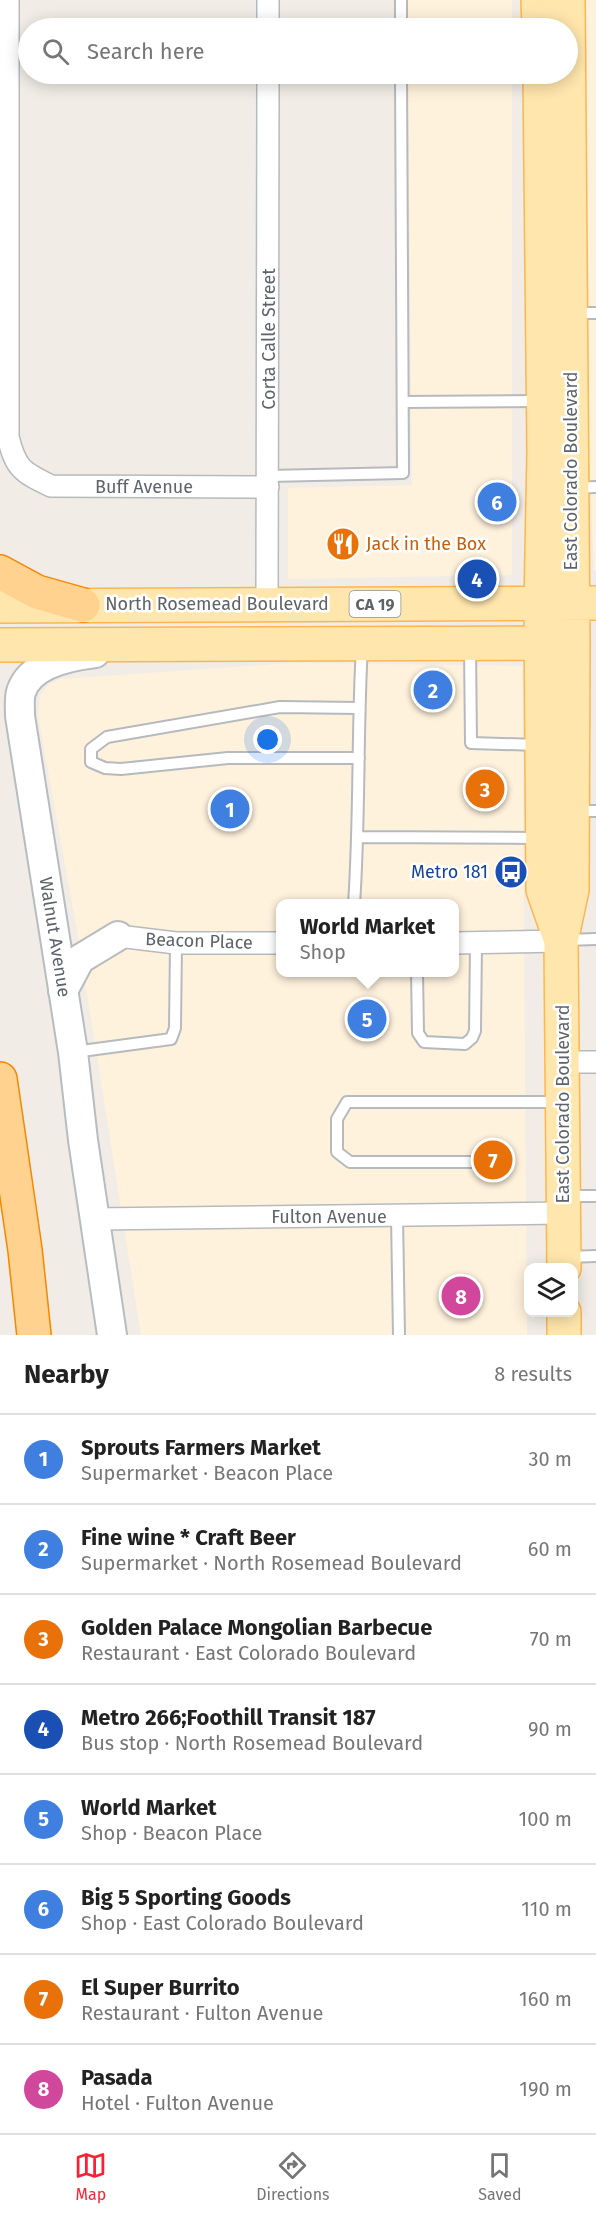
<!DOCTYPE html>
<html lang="en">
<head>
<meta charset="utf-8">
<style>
	body { margin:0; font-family:"Fira Sans",sans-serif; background:#f2f2f2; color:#222 }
	.controls { position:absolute; right:18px; bottom:18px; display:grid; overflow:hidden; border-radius:12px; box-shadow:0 3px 15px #0003 }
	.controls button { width:54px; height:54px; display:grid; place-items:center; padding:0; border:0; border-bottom:2px solid #e0e0e0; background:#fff; color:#222; font:30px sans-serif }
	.you { position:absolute; left:268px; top:740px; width:21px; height:21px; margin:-15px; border:4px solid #fff; border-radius:50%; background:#1a73e8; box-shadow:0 0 0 9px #1a73e833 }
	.badge { display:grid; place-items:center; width:39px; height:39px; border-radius:50%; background:#fa2231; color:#fff; font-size:20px; font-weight:700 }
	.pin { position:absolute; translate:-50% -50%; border:3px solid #fff; box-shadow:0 2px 6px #0006 }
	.popup { position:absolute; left:276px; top:899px; width:183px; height:78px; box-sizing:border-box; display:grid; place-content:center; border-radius:12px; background:#fff; filter:drop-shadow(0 2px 4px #0005); font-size:20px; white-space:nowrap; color:#767676 }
	.popup b { font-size:22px; color:#222 }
	.popup::after { content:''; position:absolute; left:50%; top:100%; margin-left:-12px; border:12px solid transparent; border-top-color:#fff }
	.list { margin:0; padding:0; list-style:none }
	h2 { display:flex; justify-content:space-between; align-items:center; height:78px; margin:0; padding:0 24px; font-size:26px }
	h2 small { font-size:20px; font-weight:400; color:#767676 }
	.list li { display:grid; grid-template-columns:39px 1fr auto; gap:18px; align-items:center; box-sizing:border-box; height:90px; padding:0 24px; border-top:2px solid #e0e0e0 }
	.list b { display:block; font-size:22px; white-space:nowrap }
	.list p { margin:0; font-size:20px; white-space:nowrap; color:#767676 }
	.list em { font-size:20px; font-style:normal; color:#767676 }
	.icon { flex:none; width:33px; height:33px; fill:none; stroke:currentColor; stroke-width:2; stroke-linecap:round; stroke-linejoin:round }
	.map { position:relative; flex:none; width:596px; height:1335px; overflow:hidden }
	.search { position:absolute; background:#fff; box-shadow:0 3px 15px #0003; left:18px; right:18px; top:18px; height:66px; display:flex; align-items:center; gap:15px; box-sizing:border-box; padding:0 21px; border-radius:33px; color:#767676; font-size:22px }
	.sheet { height:798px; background:#fff }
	nav { display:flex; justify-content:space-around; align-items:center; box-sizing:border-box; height:84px; border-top:2px solid #e0e0e0; background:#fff; font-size:16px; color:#767676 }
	nav a { display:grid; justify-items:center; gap:3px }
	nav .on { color:#fa2231 }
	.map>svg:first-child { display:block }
	.commercial { fill:#fff2dd; fill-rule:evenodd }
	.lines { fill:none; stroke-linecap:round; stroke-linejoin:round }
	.service-casing { stroke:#b6babe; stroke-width:14 }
	.minor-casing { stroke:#b6babe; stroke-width:24 }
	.secondary-casing { stroke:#b7bcc1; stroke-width:32 }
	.primary-casing { stroke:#ffb551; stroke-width:36 }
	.motorway-casing { stroke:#f78600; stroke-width:36 }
	.service { stroke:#fff; stroke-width:10 }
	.minor { stroke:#fff; stroke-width:21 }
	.secondary { stroke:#fff; stroke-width:28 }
	.primary { stroke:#ffe6ad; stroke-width:33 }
	.motorway { stroke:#ffd28f; stroke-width:33 }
	.labels { text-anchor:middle; stroke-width:5; stroke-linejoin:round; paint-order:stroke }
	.shield { fill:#fff; stroke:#8e9295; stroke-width:1.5 }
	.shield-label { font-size:16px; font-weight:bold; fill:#5d6368 }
	.street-label { font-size:18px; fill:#5d6368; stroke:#fff }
	.food-label { font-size:18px; fill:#c56008; stroke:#fff; text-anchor:start }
	.transit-label { font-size:18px; fill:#164399; stroke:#fff; text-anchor:end }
</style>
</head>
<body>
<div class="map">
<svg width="596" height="1335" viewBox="0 0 596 1335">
	<rect width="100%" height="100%" fill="#f1ede6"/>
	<path class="commercial" d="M 407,0 L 512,0 L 512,28 L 407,28 Z
		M 569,0 L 596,0 L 596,572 L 594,570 Z
		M 408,74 L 512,74 L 512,575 L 288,579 L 288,488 L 412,485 Z
		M 294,663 L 522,666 L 527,1335 L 141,1335 L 78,936 L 38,715 L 40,696 L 49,684 L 61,679 ZM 280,904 L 454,904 L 454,972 L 280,972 Z"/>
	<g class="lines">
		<defs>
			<path id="service" d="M 401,0 L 401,28
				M 573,313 L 596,313
				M 403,402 L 540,401
				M 269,476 L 403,473 L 401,74
				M 575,488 L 596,487
				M 470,646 L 471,743 L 538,745
				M 358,708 L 280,707 L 107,737 L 91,749 L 91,762 L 105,768 L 121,769 L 228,758 L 359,758
				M 576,811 L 596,811
				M 358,837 L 538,838
				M 354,904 C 360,818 357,732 362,646
				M 565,940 L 596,939
				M 417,972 L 418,1033 L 424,1042 L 465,1044 L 472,1038 L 475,1031 L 476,943
				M 74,1052 L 171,1039 L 175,1028 L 176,943
				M 473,1162 L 350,1162 L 337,1152 L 337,1119 L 347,1102 L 559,1102
				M 566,1196 L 596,1196
				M 397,1216 L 399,1335
				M 567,1257 L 596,1256"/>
			<path id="minor" d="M 8,0 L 8,437 C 16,469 22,472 51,486 L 268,487
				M 268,0 L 268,28
				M 267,604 L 268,74
				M 118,936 L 176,943 L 280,943
				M 454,943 L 561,941
				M 563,1062 L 596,1062
				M 95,1219 L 563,1213"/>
			<path id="secondary" d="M 95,653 C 70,656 30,663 21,692 C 19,699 20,708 20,716 L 73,1052 L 83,1140 L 112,1335
				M 63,991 L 80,959 L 118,936"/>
			<path id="primary" d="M 538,0 L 539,28
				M 540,74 L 544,452 L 541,604 L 543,890 L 561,941
				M 0,606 L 596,603
				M 0,645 L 562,643
				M 564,1268 L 561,941 L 572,890 L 573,644 L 568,0
				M 564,1312 L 564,1335"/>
			<path id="motorway" d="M 0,572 L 37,592 L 83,605
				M 0,1079 L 25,1250 L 34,1335"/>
		</defs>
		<use href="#service" class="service-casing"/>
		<use href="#minor" class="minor-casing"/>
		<use href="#secondary" class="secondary-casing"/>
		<use href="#primary" class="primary-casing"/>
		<use href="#motorway" class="motorway-casing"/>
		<use href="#service" class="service"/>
		<use href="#minor" class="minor"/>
		<use href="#secondary" class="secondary"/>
		<use href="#primary" class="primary"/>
		<use href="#motorway" class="motorway"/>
	</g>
	<defs>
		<symbol id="restaurant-disc" viewBox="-11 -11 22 22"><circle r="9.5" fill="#e8710a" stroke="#fff"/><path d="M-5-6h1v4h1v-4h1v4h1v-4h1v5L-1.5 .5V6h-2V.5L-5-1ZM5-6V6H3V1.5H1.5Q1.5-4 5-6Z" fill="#fff"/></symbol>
		<symbol id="bus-disc" viewBox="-11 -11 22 22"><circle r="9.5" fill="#1a4fb4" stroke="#fff"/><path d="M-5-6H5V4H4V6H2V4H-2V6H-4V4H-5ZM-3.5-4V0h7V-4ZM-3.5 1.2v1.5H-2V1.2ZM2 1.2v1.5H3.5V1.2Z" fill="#fff"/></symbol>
	</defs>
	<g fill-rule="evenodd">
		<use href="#restaurant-disc" x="324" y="525" width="38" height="38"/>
		<use href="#bus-disc" x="492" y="853" width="38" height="38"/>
	</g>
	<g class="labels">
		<rect class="shield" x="349.5" y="591" width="51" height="26" rx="4.5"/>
		<g class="shield-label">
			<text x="375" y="610">CA 19</text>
		</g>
		<g class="street-label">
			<text transform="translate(269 339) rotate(-90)" y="6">Corta Calle Street</text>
			<text transform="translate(571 471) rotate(-90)" y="6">East Colorado Boulevard</text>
			<text x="144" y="493">Buff Avenue</text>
			<text x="217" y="610">North Rosemead Boulevard</text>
			<text transform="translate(55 937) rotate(81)" y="6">Walnut Avenue</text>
			<text transform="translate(199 941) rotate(2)" y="6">Beacon Place</text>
			<text transform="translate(563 1104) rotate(-90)" y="6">East Colorado Boulevard</text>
			<text x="329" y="1223">Fulton Avenue</text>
		</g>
		<g class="food-label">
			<text x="366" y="550">Jack in the Box</text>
		</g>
		<g class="transit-label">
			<text x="488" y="878">Metro 181</text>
		</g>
	</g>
</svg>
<div class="controls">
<button><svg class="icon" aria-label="layers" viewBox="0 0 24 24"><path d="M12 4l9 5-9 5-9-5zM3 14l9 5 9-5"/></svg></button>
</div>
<div class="you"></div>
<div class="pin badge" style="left:230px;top:809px;background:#3f7fe0">1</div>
<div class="pin badge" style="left:433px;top:690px;background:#3f7fe0">2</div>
<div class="pin badge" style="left:485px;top:789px;background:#e8710a">3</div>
<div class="pin badge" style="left:477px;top:579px;background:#1a4fb4">4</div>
<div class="pin badge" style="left:367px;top:1019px;background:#3f7fe0">5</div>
<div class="popup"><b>World Market</b>Shop</div>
<div class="pin badge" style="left:497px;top:502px;background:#3f7fe0">6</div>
<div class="pin badge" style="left:493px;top:1160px;background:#e8710a">7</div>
<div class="pin badge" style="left:461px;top:1296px;background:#d1479c">8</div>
<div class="search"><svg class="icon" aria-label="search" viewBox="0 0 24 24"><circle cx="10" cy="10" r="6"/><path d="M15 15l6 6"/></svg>Search here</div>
</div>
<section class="sheet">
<h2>Nearby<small>8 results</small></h2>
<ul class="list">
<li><span class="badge" style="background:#3f7fe0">1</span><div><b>Sprouts Farmers Market</b><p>Supermarket · Beacon Place</p></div><em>30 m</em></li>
<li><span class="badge" style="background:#3f7fe0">2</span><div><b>Fine wine * Craft Beer</b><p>Supermarket · North Rosemead Boulevard</p></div><em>60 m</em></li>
<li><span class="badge" style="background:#e8710a">3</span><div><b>Golden Palace Mongolian Barbecue</b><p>Restaurant · East Colorado Boulevard</p></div><em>70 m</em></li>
<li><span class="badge" style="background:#1a4fb4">4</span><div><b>Metro 266;Foothill Transit 187</b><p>Bus stop · North Rosemead Boulevard</p></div><em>90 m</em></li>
<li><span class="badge" style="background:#3f7fe0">5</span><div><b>World Market</b><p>Shop · Beacon Place</p></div><em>100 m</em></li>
<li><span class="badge" style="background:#3f7fe0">6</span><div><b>Big 5 Sporting Goods</b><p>Shop · East Colorado Boulevard</p></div><em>110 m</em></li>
<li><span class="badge" style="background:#e8710a">7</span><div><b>El Super Burrito</b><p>Restaurant · Fulton Avenue</p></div><em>160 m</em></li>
<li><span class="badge" style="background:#d1479c">8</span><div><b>Pasada</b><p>Hotel · Fulton Avenue</p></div><em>190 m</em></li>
</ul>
</section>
<nav>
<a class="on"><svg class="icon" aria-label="map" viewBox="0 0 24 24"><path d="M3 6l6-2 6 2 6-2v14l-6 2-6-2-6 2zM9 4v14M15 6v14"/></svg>Map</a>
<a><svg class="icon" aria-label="directions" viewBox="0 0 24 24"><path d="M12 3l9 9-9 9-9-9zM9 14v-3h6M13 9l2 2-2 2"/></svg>Directions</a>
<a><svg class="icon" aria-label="saved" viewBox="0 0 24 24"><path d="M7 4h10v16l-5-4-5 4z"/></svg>Saved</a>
</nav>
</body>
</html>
